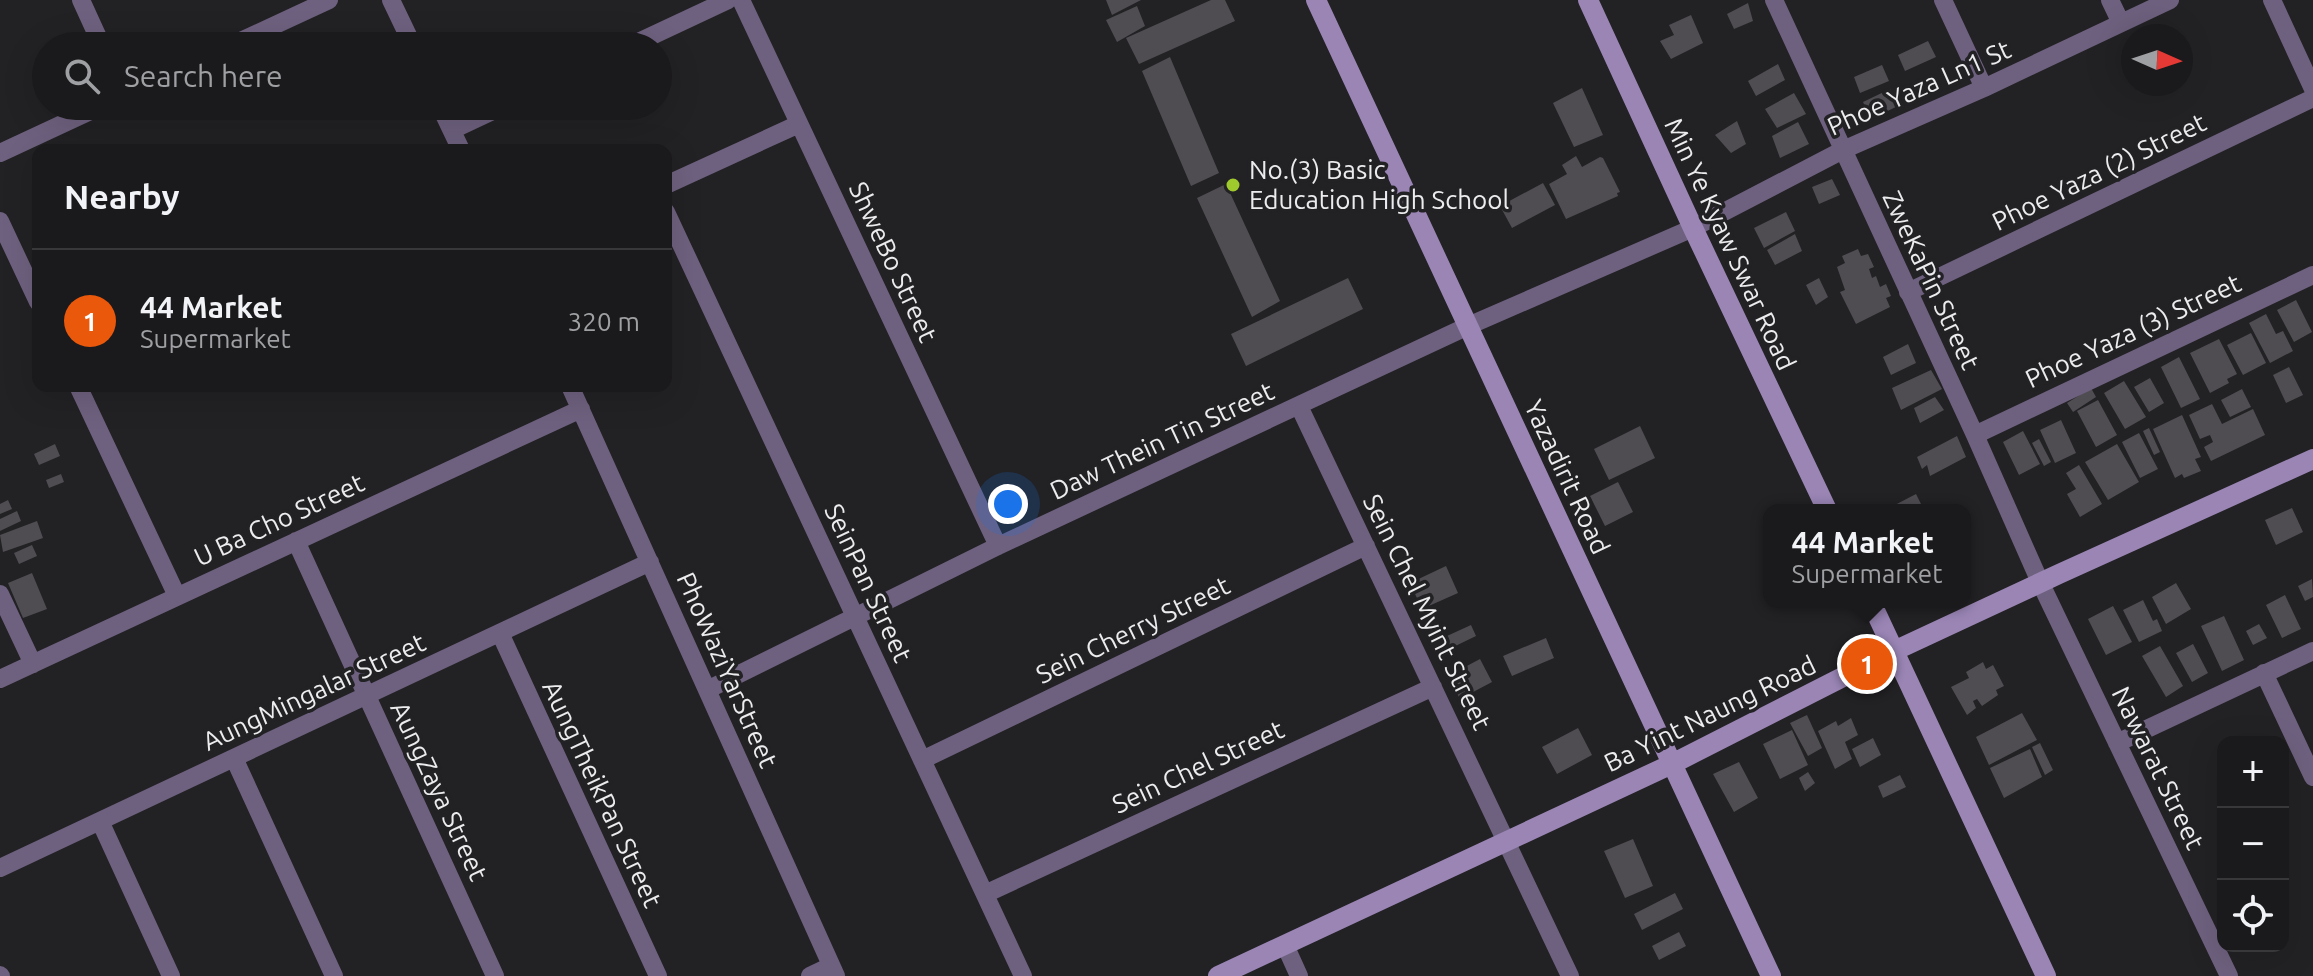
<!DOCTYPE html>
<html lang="en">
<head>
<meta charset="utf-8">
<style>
	body { margin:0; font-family:Ubuntu,sans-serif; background:#272628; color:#f1f3f6 }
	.controls { position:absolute; right:24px; bottom:24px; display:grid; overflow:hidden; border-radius:16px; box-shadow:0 8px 32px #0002 }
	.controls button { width:72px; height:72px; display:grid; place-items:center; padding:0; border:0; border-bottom:2px solid #38383a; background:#1a191b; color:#f1f3f6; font:40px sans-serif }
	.compass { position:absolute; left:2121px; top:24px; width:72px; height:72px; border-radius:50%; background:#1a191b; box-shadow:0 8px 32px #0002; rotate:93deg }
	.you { position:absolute; left:1008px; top:504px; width:28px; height:28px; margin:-20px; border:6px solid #fff; border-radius:50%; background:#1a73e8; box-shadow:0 0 0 12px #1a73e833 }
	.badge { display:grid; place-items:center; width:52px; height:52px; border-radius:50%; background:#ea580c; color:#fff; font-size:26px; font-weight:700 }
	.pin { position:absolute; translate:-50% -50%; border:4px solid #fff; box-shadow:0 2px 8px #0006 }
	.popup { position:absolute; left:1763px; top:504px; width:208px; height:104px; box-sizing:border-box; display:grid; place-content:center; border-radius:16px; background:#1a191b; filter:drop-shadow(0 2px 6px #0005); font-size:26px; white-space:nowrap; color:#9fa0a3 }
	.popup b { font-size:30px; color:#f1f3f6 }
	.popup::after { content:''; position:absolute; left:50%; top:100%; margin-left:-16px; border:16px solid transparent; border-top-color:#1a191b }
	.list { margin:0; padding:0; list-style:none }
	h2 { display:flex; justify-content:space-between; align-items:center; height:104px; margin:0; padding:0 32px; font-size:34px }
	h2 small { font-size:26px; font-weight:400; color:#9fa0a3 }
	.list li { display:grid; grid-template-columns:52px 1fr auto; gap:24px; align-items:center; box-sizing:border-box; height:144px; padding:0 32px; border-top:2px solid #38383a }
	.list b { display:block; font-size:30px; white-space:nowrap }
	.list p { margin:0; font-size:26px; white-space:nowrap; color:#9fa0a3 }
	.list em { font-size:26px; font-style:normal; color:#9fa0a3 }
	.icon { flex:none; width:44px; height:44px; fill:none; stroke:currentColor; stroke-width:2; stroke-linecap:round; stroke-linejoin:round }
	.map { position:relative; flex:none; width:2313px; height:976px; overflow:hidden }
	.search { position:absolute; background:#1a191b; box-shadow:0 8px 32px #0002; left:32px; top:32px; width:640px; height:88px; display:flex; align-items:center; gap:20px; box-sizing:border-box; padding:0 28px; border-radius:44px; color:#9fa0a3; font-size:30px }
	.panel { position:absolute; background:#1a191b; box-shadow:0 8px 32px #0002; left:32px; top:144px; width:640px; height:248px; border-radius:16px }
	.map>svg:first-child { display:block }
	.building { fill:#4f4d51 }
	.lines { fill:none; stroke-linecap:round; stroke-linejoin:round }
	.street { stroke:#6e617f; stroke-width:18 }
	.secondary { stroke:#9a85b5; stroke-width:20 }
	.poi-dot { fill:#9fca2d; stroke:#222124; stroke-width:3 }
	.labels { text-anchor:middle; stroke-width:7; stroke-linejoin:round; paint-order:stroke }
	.street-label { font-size:26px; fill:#ecebed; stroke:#222124 }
	.poi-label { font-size:26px; fill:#ecebed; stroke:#222124; text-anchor:start }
</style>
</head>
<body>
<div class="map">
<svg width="2313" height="976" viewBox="0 0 2313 976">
	<rect width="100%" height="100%" fill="#222124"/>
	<path class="building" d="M 1106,0 L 1141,0 L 1112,15 Z
		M 1211,0 L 1225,0 L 1235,21 L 1139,64 L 1126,38 Z
		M 1748,3 L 1753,21 L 1734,29 L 1727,14 Z
		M 1137,6 L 1145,26 L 1117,42 L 1106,20 Z
		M 1691,15 L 1703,43 L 1671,59 L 1660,41 L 1674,35 L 1669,25 Z
		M 1928,41 L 1936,57 L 1905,71 L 1898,55 Z
		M 1170,57 L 1219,173 L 1191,186 L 1142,71 Z
		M 1778,64 L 1785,80 L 1756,96 L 1748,81 Z
		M 1882,65 L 1889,81 L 1860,93 L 1854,77 Z
		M 1582,88 L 1603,135 L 1574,147 L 1553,103 Z
		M 1890,89 L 1898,106 L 1871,119 L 1863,102 Z
		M 1794,93 L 1806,114 L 1777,128 L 1765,109 Z
		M 1737,121 L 1746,144 L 1731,153 L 1715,135 Z
		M 1798,122 L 1809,144 L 1780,158 L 1772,136 Z
		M 1576,156 L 1582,167 L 1600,157 L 1603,158 L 1620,192 L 1617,193 L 1618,196 L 1566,219 L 1549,184 L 1567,174 L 1562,165 Z
		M 1832,179 L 1840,195 L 1819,204 L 1812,187 Z
		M 1543,183 L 1555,205 L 1512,228 L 1500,206 Z
		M 1226,184 L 1280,301 L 1252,317 L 1197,198 Z
		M 1786,212 L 1795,231 L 1764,248 L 1754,228 Z
		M 1795,234 L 1802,251 L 1775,265 L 1767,250 Z
		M 1858,249 L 1861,256 L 1868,254 L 1874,267 L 1869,269 L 1872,278 L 1876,276 L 1880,287 L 1886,284 L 1891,296 L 1886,298 L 1890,307 L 1856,324 L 1840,292 L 1845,290 L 1837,267 L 1845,263 L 1842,256 Z
		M 1348,278 L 1363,309 L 1246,366 L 1231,334 Z
		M 1819,278 L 1828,297 L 1816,305 L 1806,285 Z
		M 2296,300 L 2312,332 L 2294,342 L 2277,310 Z
		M 2266,314 L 2276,334 L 2283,331 L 2293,351 L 2270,363 L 2249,323 Z
		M 2251,333 L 2266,363 L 2243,375 L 2227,345 Z
		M 2219,339 L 2237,374 L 2227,379 L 2229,383 L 2210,393 L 2190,353 Z
		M 1908,344 L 1916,363 L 1891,375 L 1883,357 Z
		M 2179,357 L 2200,399 L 2181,408 L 2161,367 Z
		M 2289,367 L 2303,395 L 2286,403 L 2273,375 Z
		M 1931,370 L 1942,389 L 1901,410 L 1892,388 Z
		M 2150,378 L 2164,403 L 2149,412 L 2134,387 Z
		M 2124,381 L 2146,417 L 2125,429 L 2104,393 Z
		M 2091,388 L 2096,397 L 2073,412 L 2067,403 Z
		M 2242,389 L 2251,407 L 2230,417 L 2221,400 Z
		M 1935,397 L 1944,410 L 1920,423 L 1914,408 Z
		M 2098,400 L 2117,435 L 2096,447 L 2077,411 Z
		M 2212,404 L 2222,424 L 2253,409 L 2265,435 L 2211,461 L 2204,447 L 2213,442 L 2210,435 L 2200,439 L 2189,415 Z
		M 2182,415 L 2201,457 L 2195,459 L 2201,471 L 2184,478 L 2182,474 L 2175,478 L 2153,429 Z
		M 2061,420 L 2076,453 L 2055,463 L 2040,430 Z
		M 1640,426 L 1655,458 L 1609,480 L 1594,449 Z
		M 2149,428 L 2160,452 L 2154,455 L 2143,431 Z
		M 2023,431 L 2040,464 L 2019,475 L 2003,442 Z
		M 2139,433 L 2158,469 L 2140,478 L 2122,442 Z
		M 1957,436 L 1966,457 L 1930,476 L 1927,465 L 1922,469 L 1917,457 Z
		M 2039,439 L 2051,462 L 2044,466 L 2032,443 Z
		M 55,444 L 60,456 L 39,465 L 34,454 Z
		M 2117,444 L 2139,482 L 2108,500 L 2085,462 Z
		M 2079,465 L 2102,504 L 2080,517 L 2067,494 L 2076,489 L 2066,473 Z
		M 61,474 L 64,482 L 49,488 L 46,480 Z
		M 1618,482 L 1633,512 L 1605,526 L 1590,496 Z
		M 1916,494 L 1924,510 L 1892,510 L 1891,507 Z
		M 8,500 L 12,509 L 0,514 L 0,504 Z
		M 2292,508 L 2303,532 L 2276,545 L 2265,520 Z
		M 17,511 L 21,521 L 0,531 L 0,519 Z
		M 37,521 L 43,538 L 3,552 L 0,535 Z
		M 32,545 L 37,556 L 19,564 L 14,553 Z
		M 1446,566 L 1458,593 L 1422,609 L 1410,583 Z
		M 32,573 L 47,609 L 23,618 L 8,583 Z
		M 2312,579 L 2313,597 L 2305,601 L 2298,586 Z
		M 2176,583 L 2191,609 L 2166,624 L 2152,597 Z
		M 2285,595 L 2301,629 L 2282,638 L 2266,605 Z
		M 2143,600 L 2153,621 L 2157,619 L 2162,631 L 2139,642 L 2123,610 Z
		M 2113,606 L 2132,642 L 2106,655 L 2088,619 Z
		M 2224,616 L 2244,660 L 2222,671 L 2201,626 Z
		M 2259,624 L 2267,638 L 2253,645 L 2246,631 Z
		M 1471,625 L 1476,636 L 1441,653 L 1436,641 Z
		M 1546,638 L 1554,658 L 1512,676 L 1503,656 Z
		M 2193,644 L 2208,673 L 2192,682 L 2176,653 Z
		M 2160,646 L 2183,686 L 2166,697 L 2142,656 Z
		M 1480,659 L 1492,682 L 1460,699 L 1448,676 Z
		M 1983,662 L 1986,669 L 1993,665 L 2004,686 L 1996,690 L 1998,695 L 1982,706 L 1977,699 L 1973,701 L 1976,708 L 1967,715 L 1951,687 L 1969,678 L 1966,672 Z
		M 2022,713 L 2037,740 L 1989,765 L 1976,737 Z
		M 1807,715 L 1822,748 L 1808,756 L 1790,723 Z
		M 1851,718 L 1858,735 L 1845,742 L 1852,759 L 1835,769 L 1818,731 L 1836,721 L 1838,726 Z
		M 1578,728 L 1592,755 L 1557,774 L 1542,747 Z
		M 1792,730 L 1808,765 L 1780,779 L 1763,744 Z
		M 1873,738 L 1881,755 L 1860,767 L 1852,749 Z
		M 2040,743 L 2053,770 L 2045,775 L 2032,747 Z
		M 2030,749 L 2042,777 L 2004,798 L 1990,768 Z
		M 1739,762 L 1758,798 L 1734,812 L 1713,774 Z
		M 1808,772 L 1815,783 L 1805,791 L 1799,778 Z
		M 1900,775 L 1906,787 L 1883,798 L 1878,786 Z
		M 1633,839 L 1653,886 L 1625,898 L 1604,851 Z
		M 1675,893 L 1683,909 L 1642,930 L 1634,914 Z
		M 1679,932 L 1686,946 L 1659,960 L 1652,946 Z"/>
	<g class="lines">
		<path class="street" d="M 81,0 L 102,46
			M 391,0 L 413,46
			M 741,0 L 998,546
			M 1774,0 L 1975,435 L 2040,582 L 2229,976
			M 1943,0 L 1984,88
			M 2110,0 L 2121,23
			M 2272,0 L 2313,89
			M 230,46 L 329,0
			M 630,46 L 728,0
			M 440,106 L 461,150
			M 452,130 L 503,106
			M 0,153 L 101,106
			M 666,185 L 799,124
			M 666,212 L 1023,976
			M 0,221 L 38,302
			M 1908,292 L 2313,98
			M 78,386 L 177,596
			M 570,386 L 836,976
			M 1299,406 L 1570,976
			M 1975,435 L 2313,275
			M 296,541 L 495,976
			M 0,594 L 33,664
			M 500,633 L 658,976
			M 2264,673 L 2313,777
			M 0,679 L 581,409
			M 707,690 L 998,546 L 1468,326 L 1693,228 L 1843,150 L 1984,88 L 2170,0
			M 2117,743 L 2313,651
			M 234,758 L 334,976
			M 922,760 L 1366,546
			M 100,821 L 171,976
			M 0,868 L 650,562
			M 985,894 L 1433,687
			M 1285,945 L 1299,976
			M 0,975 L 1,976
			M 810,976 L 831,966"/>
		<path class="secondary" d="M 1316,0 L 1771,976
			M 1588,0 L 1693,228 L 1827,510
			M 1871,602 L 2046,976
			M 1218,976 L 1672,764 L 1894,651 L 2059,574 L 2313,459"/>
	</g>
	<circle class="poi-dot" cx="1233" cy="185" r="8"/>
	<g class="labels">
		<g class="street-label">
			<text transform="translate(1919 88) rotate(-24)" y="9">Phoe Yaza Ln1 St</text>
			<text transform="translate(2099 172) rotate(-26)" y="9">Phoe Yaza (2) Street</text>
			<text transform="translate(1730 244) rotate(65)" y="9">Min Ye Kyaw Swar Road</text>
			<text transform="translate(893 262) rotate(65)" y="9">ShweBo Street</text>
			<text transform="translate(1931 280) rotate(65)" y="9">ZweKaPin Street</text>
			<text transform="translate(2133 331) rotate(-25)" y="9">Phoe Yaza (3) Street</text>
			<text transform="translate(1162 441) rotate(-25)" y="9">Daw Thein Tin Street</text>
			<text transform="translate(1567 477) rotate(65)" y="9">Yazadirit Road</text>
			<text transform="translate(279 520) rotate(-25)" y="9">U Ba Cho Street</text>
			<text transform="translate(868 583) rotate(65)" y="9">SeinPan Street</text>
			<text transform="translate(1427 612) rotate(64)" y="9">Sein Chel Myint Street</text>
			<text transform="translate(1133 630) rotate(-26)" y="9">Sein Cherry Street</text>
			<text transform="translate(727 670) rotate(66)" y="9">PhoWaziYarStreet</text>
			<text transform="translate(314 692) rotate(-25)" y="9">AungMingalar Street</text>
			<text transform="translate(1710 714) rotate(-26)" y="9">Ba Yint Naung Road</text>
			<text transform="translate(1198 767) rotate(-25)" y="9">Sein Chel Street</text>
			<text transform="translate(2158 768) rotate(64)" y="9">Nawarat Street</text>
			<text transform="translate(439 791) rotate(65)" y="9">AungZaya Street</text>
			<text transform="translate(602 794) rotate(65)" y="9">AungTheikPan Street</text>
		</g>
		<g class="poi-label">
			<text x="1249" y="179">No.(3) Basic<tspan x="1249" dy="30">Education High School</tspan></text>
		</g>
	</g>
</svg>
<div class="controls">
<button>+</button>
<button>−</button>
<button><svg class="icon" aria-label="locate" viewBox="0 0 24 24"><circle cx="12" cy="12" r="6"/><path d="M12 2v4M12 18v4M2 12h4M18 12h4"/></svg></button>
</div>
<svg class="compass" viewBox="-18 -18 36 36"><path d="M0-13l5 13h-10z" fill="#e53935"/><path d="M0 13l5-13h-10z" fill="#9fa0a3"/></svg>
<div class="you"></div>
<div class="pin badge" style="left:1867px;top:664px">1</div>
<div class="popup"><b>44 Market</b>Supermarket</div>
<div class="search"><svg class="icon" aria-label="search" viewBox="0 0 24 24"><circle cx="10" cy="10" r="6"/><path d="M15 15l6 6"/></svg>Search here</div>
<section class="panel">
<h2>Nearby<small></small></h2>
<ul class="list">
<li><span class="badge">1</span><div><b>44 Market</b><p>Supermarket</p></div><em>320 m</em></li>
</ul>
</section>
</div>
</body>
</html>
